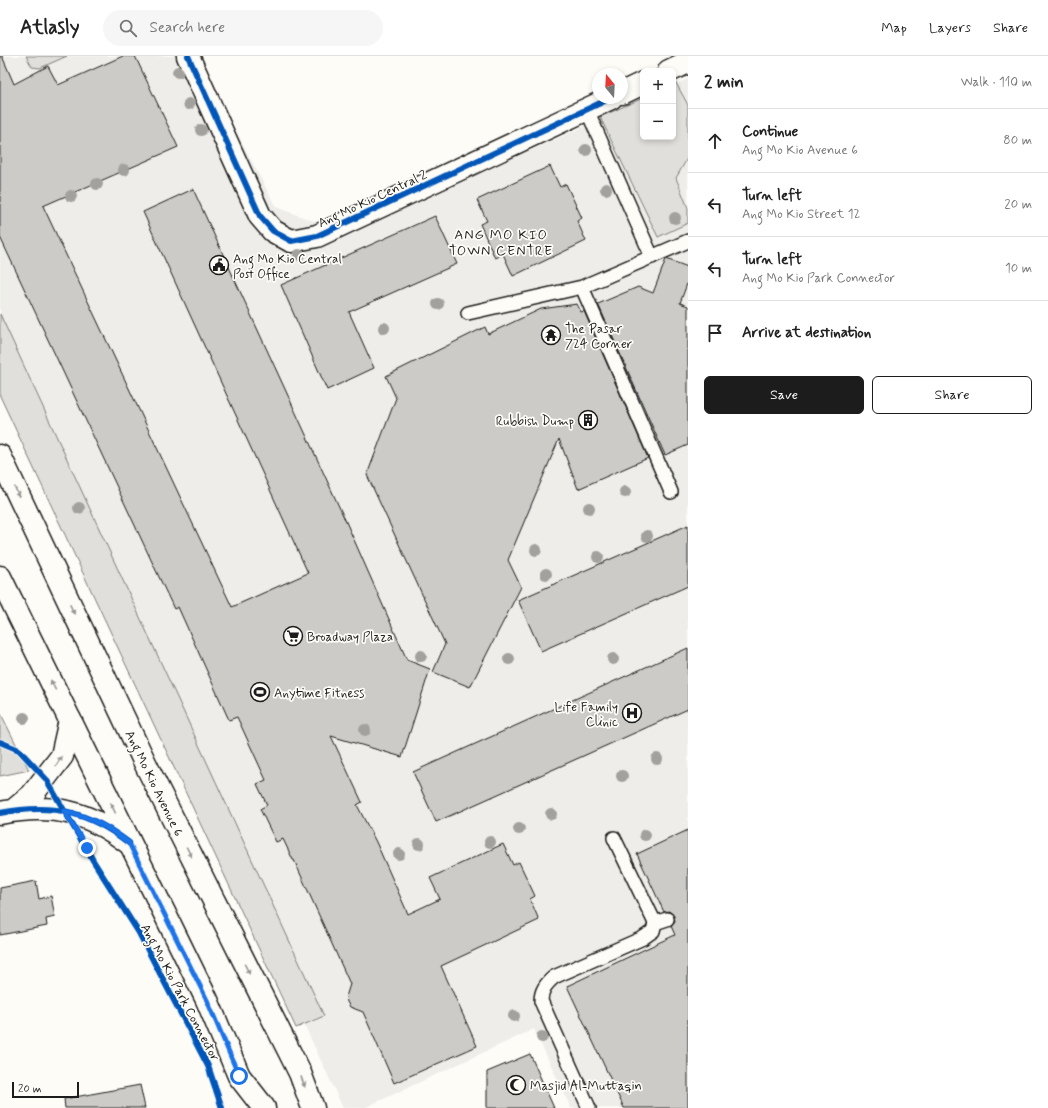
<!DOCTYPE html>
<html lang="en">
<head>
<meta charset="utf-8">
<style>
	body { margin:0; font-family:Mynerve,sans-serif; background:#f6f6f6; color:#222 }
	.controls { position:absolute; right:12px; top:12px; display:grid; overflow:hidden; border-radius:6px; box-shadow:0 2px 6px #0003 }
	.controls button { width:36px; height:36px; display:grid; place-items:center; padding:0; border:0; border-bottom:1px solid #e0e0e0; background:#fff; color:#222; font:20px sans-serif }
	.compass { position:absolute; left:592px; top:12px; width:36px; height:36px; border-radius:50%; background:#fff; box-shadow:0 2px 6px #0003; rotate:342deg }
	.scale { position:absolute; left:12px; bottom:10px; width:67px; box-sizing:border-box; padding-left:4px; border:2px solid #1c1c1c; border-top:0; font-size:11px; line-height:14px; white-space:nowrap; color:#1c1c1c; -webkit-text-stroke:3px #fdfcf7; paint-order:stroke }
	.stop { position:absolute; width:12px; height:12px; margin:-9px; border:3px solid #1a73e8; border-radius:50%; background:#fff }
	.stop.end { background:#1a73e8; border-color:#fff; box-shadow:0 1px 4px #0008 }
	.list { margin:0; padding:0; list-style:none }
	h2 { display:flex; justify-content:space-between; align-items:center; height:52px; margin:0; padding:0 16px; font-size:17px }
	h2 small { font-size:13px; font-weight:400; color:#767676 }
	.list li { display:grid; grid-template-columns:26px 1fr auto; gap:12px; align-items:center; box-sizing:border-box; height:64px; padding:0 16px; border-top:1px solid #e0e0e0 }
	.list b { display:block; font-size:15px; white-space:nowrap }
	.list p { margin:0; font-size:13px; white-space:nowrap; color:#767676 }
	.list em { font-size:13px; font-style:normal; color:#767676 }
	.actions { display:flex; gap:8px; padding:12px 16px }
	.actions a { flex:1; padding:9px 0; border:1px solid #1c1c1c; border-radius:6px; text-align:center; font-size:14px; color:#1c1c1c }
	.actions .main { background:#1c1c1c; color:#fff }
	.icon { flex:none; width:22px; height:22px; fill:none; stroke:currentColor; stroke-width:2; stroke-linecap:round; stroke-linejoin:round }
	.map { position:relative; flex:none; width:688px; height:1052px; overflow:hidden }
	header { display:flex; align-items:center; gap:24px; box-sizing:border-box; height:56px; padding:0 20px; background:#fff; border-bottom:1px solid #e0e0e0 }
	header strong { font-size:19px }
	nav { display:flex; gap:22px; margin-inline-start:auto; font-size:14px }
	.search { width:280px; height:36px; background:#f6f6f6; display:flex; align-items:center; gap:10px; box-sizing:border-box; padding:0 14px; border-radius:22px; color:#767676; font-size:15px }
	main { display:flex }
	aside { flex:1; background:#fff }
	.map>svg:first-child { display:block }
	.built { fill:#eeede9 }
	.green { fill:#e0dfdb; stroke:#7e7e7c }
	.building { fill:#cccbc8; stroke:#1c1c1c }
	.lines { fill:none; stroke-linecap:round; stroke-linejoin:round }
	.lane-casing { stroke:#1c1c1c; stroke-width:16 }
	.street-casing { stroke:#1c1c1c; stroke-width:25 }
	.primary-casing { stroke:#1c1c1c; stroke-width:25 }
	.lane { stroke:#fdfcf7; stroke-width:13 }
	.street { stroke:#fdfcf7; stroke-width:22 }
	.primary { stroke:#fdfcf7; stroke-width:22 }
	.cycleway-casing { stroke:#fdfcf7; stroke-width:8 }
	.cycleway { stroke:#0057b8; stroke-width:6 }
	.tree { fill:#a2a19e }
	.oneway { fill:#989794 }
	.route { stroke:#1a73e8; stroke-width:5 }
	.labels { text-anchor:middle; stroke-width:3.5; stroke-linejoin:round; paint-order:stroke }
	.street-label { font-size:13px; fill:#1c1c1c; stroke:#fdfcf7 }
	.poi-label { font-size:13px; fill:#1c1c1c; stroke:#fdfcf7; text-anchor:start }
	.neighbourhood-label { font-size:14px; letter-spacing:1px; fill:#1c1c1c; stroke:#fdfcf7 }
</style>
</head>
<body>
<header>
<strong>Atlasly</strong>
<div class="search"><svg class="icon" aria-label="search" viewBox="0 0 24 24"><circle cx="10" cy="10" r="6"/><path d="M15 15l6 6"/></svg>Search here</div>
<nav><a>Map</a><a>Layers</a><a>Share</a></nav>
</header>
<main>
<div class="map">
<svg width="688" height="1052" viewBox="0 0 688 1052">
	<rect width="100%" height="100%" fill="#fdfcf7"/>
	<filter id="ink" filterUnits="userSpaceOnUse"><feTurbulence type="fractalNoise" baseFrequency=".025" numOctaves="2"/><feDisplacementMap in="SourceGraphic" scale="8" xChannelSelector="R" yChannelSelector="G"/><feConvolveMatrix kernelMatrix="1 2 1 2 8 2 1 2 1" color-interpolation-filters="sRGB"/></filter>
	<g filter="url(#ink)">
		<path class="built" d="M 0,0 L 190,0 L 230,64 L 276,151 L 316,166 L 464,124 L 643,44 L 643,81 L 673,81 L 673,30 L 688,23 L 688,1052 L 571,1052 L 534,973 L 364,1052 L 343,1052 L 0,315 Z"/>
		<path class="green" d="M 26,0 L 67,0 L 40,12 L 32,11 Z
			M 676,27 L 688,49 L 688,101 L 676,122 L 688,152 L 688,167 L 658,181 L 600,61 L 643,42 L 643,81 L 673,81 L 673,29 Z
			M 0,258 L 324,960 L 296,972 L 0,340 Z
			M 0,656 L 29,714 L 0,720 Z"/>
		<path class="building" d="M 0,0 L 2,0 L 14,28 L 48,10 L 58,29 L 123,0 L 135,0 L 178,91 L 43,150 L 232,551 L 308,517 L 143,156 L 193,133 L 347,468 L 407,604 L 430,613 L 402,701 L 331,680 L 362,746 L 357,749 L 376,786 L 408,858 L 440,843 L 430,822 L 503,788 L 513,809 L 519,806 L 535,840 L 530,843 L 539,864 L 441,910 L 477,990 L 394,1027 L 363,956 L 350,951 L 347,946 L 346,941 L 350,928 L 294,804 L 293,804 L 283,783 L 276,786 L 260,753 L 267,749 L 257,728 L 266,724 L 237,661 L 229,664 L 178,551 L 174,553 L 0,181 Z
			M 550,110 L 560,131 L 566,128 L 582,162 L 577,165 L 586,185 L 513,220 L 503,198 L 495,202 L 480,168 L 487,165 L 477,144 Z
			M 435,160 L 457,208 L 349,256 L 374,312 L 327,334 L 281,229 Z
			M 666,203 L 688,211 L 688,225 L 680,247 L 688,250 L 688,389 L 665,399 L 598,248 L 638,231 L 653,237 Z
			M 577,248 L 581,256 L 584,255 L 648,402 L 578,433 L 559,383 L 508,504 L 521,531 L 470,631 L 433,616 L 445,588 L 367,419 L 396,342 L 386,320 L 485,271 L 488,278 L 541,253 Z
			M 688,469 L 688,530 L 541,595 L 518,544 Z
			M 688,592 L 688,653 L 436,766 L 413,716 Z
			M 688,774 L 688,1052 L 624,1052 L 567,930 L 675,879 L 671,870 L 675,865 L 674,860 L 669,855 L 664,856 L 637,798 Z
			M 36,825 L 39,843 L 51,840 L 55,861 L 46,863 L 47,870 L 0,879 L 0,832 Z
			M 530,998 L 554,1052 L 487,1052 L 487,1016 Z
			M 140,1029 L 145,1052 L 65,1052 L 64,1043 Z"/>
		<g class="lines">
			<defs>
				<path id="lane" d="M 587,54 L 652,201
					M 582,231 L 671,436
					M 468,257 L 582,231 L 688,185
					M 655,867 L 667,863
					M 589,1052 L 541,945 C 541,934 546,928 554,921 L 643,882 L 653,875 L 655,867 L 614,782"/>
				<path id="street" d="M 188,0 L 260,160 L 273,175 L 291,185 L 317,180 L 611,42
					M 669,15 L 688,6
					M 622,37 L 643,27
					M 14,754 L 32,739 L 62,700 L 70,664
					M 0,757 C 53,747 87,755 129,787"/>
				<path id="primary" d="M 0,400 L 147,711 L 300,1017 L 313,1052
					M 0,521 L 207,944 L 239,1020 L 264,1052"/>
			</defs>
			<use href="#lane" class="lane-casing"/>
			<use href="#street" class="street-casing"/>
			<use href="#primary" class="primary-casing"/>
			<use href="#lane" class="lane"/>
			<use href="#street" class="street"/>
			<use href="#primary" class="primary"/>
			<defs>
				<path id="cycleway" d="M 188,0 L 260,160 L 273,175 L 291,185 L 317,180 L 611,42
					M 0,686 L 19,694 L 46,723 L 94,806 L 139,877 L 208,1010 L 222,1052
					M 0,757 C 53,747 87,755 129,787"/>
			</defs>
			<use href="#cycleway" class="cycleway-casing"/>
			<use href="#cycleway" class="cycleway"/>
		</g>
		<g class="tree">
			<circle cx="178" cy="16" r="6"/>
			<circle cx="189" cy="48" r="6"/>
			<circle cx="201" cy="74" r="6"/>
			<circle cx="586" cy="94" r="6"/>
			<circle cx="124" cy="114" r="6"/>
			<circle cx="97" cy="128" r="6"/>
			<circle cx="606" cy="133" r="6"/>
			<circle cx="71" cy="140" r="6"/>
			<circle cx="675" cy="162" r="6"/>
			<circle cx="299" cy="199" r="6"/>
			<circle cx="438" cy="248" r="6"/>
			<circle cx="384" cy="272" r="6"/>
			<circle cx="625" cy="436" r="6"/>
			<circle cx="79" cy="452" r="6"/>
			<circle cx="589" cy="452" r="6"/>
			<circle cx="647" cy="480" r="6"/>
			<circle cx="536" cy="494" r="6"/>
			<circle cx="598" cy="501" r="6"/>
			<circle cx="546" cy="518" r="6"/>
			<circle cx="421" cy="600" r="6"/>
			<circle cx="509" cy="603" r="6"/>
			<circle cx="613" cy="603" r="6"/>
			<circle cx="24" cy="662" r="6"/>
			<circle cx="365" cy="674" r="6"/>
			<circle cx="657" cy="703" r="6"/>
			<circle cx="622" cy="720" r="6"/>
			<circle cx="551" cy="758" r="6"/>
			<circle cx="519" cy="773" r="6"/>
			<circle cx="645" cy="779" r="6"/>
			<circle cx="490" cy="786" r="6"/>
			<circle cx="419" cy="788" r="6"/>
			<circle cx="399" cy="798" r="6"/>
			<circle cx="514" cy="960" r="6"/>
			<circle cx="542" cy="981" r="6"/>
		</g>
		<defs><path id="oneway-solid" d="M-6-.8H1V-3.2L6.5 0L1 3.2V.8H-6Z"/></defs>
		<g class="oneway">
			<use href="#oneway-solid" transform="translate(17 436) rotate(65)"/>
			<use href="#oneway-solid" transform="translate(72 553) rotate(65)"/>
			<use href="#oneway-solid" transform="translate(53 629) rotate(-116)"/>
			<use href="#oneway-solid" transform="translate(59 705) rotate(-57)"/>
			<use href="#oneway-solid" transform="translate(113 752) rotate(-115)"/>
			<use href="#oneway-solid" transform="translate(189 796) rotate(63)"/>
			<use href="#oneway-solid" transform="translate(247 913) rotate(63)"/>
			<use href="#oneway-solid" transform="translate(303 1026) rotate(70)"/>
		</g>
	</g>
	<g class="lines" filter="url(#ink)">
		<path class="route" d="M 87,792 L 64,755 C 93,763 106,769 129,787 L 207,944 L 239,1020"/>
	</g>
	<defs>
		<symbol id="civic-ring" viewBox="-11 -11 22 22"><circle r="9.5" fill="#fdfcf7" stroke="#1c1c1c" stroke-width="1.5"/><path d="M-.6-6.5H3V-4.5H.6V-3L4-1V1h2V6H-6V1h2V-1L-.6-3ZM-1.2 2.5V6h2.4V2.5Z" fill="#1c1c1c"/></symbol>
		<symbol id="temple-ring" viewBox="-11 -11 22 22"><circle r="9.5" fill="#fdfcf7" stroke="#1c1c1c" stroke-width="1.5"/><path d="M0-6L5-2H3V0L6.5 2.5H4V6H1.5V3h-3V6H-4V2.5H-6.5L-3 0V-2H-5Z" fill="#1c1c1c"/></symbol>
		<symbol id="building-ring" viewBox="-11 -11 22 22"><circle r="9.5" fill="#fdfcf7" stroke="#1c1c1c" stroke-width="1.5"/><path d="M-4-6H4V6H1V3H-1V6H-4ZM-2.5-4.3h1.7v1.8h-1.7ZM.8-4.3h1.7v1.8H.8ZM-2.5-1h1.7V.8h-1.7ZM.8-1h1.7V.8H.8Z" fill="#1c1c1c"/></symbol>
		<symbol id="supermarket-ring" viewBox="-11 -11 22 22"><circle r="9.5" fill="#fdfcf7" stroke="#1c1c1c" stroke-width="1.5"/><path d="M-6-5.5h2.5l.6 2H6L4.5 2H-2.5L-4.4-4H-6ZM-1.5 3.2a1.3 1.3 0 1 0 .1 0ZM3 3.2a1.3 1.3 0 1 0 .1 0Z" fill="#1c1c1c"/></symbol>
		<symbol id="stadium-ring" viewBox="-11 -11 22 22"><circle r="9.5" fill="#fdfcf7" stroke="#1c1c1c" stroke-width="1.5"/><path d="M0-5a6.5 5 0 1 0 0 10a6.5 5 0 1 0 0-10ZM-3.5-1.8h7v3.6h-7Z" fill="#1c1c1c"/></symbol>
		<symbol id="hospital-ring" viewBox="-11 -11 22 22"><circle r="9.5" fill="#fdfcf7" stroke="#1c1c1c" stroke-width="1.5"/><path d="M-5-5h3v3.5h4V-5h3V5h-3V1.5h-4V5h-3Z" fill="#1c1c1c"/></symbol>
		<symbol id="mosque-ring" viewBox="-11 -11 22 22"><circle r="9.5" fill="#fdfcf7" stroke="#1c1c1c" stroke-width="1.5"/><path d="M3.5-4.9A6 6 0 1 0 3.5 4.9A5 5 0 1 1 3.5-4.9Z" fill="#1c1c1c"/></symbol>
	</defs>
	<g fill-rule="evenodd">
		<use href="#civic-ring" x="208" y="198" width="22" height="22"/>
		<use href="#temple-ring" x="540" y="268" width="22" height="22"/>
		<use href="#building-ring" x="577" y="353" width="22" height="22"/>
		<use href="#supermarket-ring" x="282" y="569" width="22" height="22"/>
		<use href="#stadium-ring" x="249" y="625" width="22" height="22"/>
		<use href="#hospital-ring" x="621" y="646" width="22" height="22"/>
		<use href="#mosque-ring" x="505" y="1018" width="22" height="22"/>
	</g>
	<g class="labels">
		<g class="street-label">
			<text transform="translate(372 142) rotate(-25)" y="5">Ang Mo Kio Central 2</text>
			<text transform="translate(155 727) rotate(64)" y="5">Ang Mo Kio Avenue 6</text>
			<text transform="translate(181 936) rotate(62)" y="5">Ang Mo Kio Park Connector</text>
		</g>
		<g class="poi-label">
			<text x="233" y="207">Ang Mo Kio Central<tspan x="233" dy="15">Post Office</tspan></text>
			<text x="565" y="277">The Pasar<tspan x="565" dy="15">724 Corner</tspan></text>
			<text x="574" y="369" text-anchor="end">Rubbish Dump</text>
			<text x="307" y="585">Broadway Plaza</text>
			<text x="274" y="641">Anytime Fitness</text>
			<text x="618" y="655" text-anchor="end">Life Family<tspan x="618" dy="15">Clinic</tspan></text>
			<text x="530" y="1034">Masjid Al-Muttaqin</text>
		</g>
		<g class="neighbourhood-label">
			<text x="501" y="183">ANG MO KIO<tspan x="501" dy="16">TOWN CENTRE</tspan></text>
		</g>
	</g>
</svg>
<div class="controls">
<button>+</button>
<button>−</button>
</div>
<svg class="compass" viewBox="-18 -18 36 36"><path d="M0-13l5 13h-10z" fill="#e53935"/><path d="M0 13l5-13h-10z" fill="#767676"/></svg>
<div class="scale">20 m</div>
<div class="stop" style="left:239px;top:1020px"></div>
<div class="stop end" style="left:87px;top:792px"></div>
</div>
<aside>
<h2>2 min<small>Walk · 110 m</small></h2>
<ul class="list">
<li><svg class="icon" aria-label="ahead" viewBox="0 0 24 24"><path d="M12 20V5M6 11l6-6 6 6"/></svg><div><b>Continue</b><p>Ang Mo Kio Avenue 6</p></div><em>80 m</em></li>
<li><svg class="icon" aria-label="left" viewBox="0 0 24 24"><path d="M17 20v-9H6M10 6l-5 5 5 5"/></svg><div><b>Turn left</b><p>Ang Mo Kio Street 12</p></div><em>20 m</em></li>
<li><svg class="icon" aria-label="left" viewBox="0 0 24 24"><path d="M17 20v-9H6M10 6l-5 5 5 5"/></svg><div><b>Turn left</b><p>Ang Mo Kio Park Connector</p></div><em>10 m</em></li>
<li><svg class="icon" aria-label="arrive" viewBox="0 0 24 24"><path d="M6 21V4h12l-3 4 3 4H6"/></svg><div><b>Arrive at destination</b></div></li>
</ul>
<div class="actions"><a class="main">Save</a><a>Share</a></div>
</aside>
</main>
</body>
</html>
